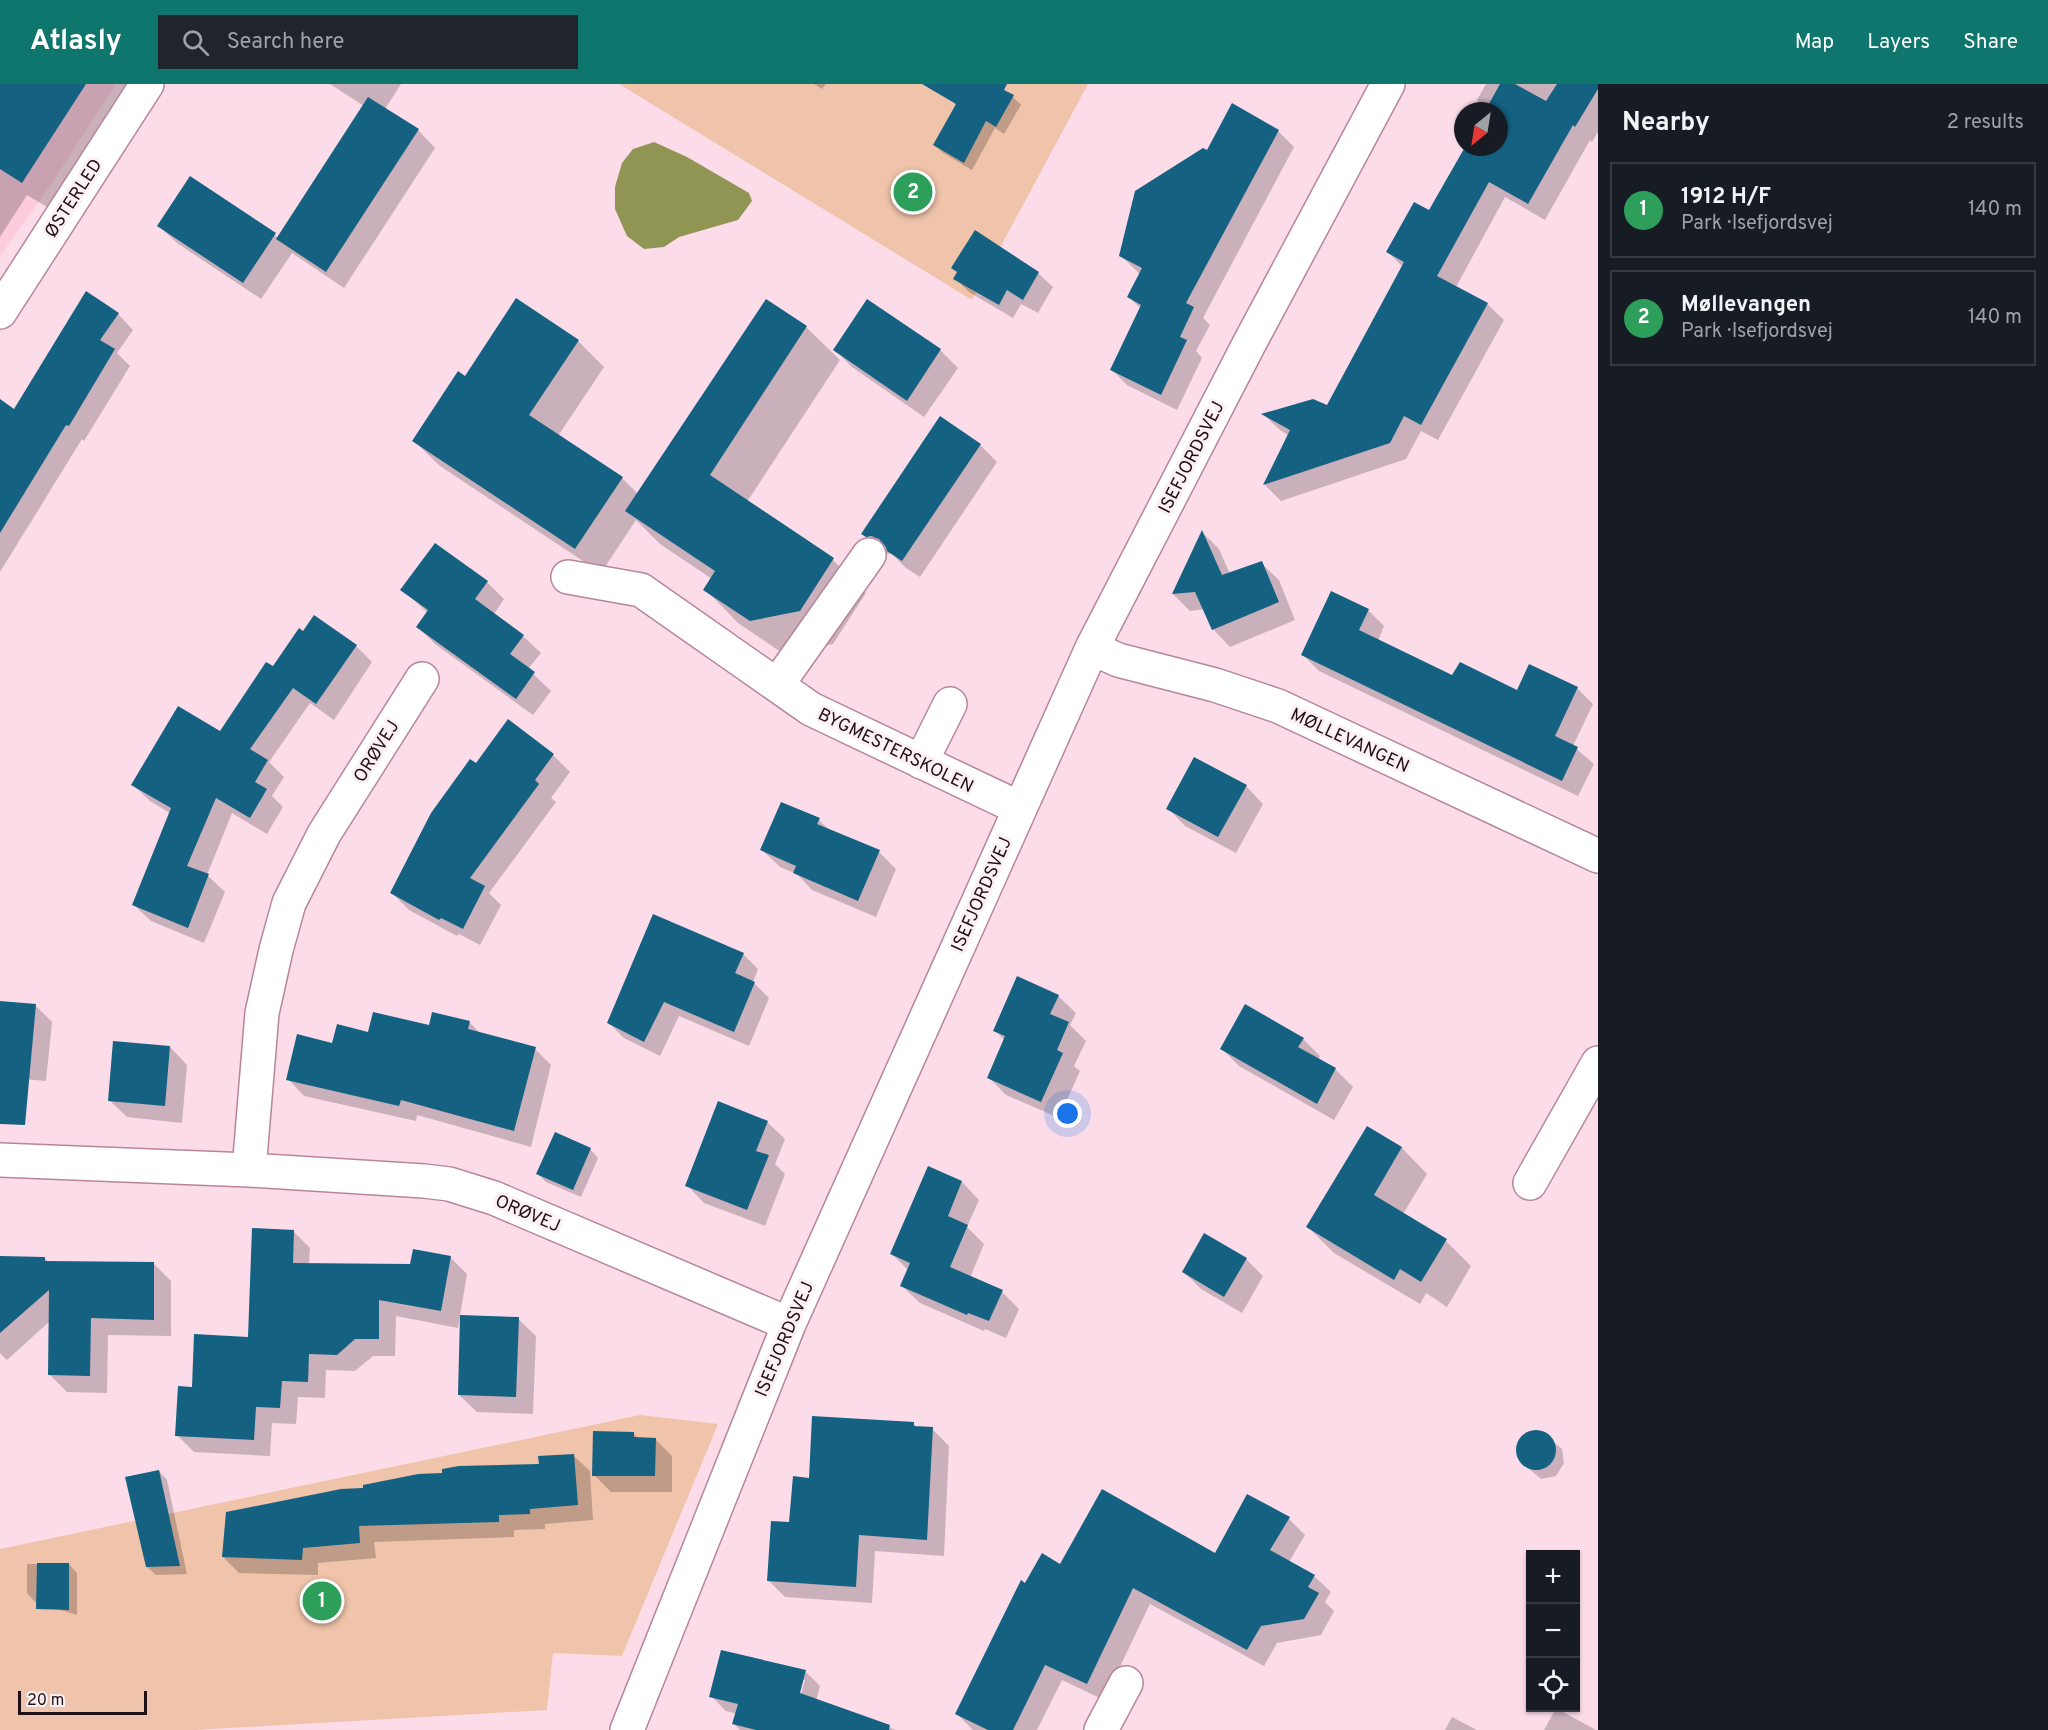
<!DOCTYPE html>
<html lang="en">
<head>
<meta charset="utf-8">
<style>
	body { margin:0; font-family:Overpass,sans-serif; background:#20242c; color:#f1f3f6 }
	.controls { position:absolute; right:18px; bottom:18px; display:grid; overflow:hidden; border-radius:0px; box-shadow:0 2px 4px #0004 }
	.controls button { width:54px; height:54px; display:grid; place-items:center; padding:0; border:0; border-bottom:2px solid #363941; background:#171b24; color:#f1f3f6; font:30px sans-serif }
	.compass { position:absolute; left:1454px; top:18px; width:54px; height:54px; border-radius:50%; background:#171b24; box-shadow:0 2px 4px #0004; rotate:210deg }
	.scale { position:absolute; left:18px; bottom:15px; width:129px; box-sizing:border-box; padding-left:6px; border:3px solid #221018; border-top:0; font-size:16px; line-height:21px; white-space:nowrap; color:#221018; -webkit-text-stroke:4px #fbf0f4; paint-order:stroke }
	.you { position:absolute; left:1068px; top:1030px; width:21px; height:21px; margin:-15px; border:4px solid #fff; border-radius:50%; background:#1a73e8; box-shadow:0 0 0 9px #1a73e833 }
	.badge { display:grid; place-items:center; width:39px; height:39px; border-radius:50%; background:#0f766e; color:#fff; font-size:20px; font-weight:700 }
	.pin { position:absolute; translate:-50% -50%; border:3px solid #fff; box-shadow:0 2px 6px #0006 }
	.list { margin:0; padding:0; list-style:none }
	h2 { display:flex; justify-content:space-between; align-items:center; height:78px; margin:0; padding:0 24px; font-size:26px }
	h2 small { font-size:20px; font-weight:400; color:#9ea1a6 }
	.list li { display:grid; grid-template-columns:39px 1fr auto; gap:18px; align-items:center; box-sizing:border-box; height:96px; margin:0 12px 12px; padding:0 12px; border:2px solid #363941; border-radius:0px }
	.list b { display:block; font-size:22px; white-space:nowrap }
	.list p { margin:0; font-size:20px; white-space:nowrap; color:#9ea1a6 }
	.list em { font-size:20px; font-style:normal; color:#9ea1a6 }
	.icon { flex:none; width:33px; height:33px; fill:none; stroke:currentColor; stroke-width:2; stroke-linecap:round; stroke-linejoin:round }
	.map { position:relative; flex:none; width:1598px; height:1646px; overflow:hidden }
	header { display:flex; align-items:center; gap:36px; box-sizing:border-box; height:84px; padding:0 30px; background:#0f766e; color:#fff }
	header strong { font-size:28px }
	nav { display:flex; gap:33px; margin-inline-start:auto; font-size:21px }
	.search { width:420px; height:54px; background:#20242c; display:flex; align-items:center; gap:15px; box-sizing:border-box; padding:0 21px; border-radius:0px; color:#9ea1a6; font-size:22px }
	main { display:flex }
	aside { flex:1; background:#171b24 }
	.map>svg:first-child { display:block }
	.built { fill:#fccbde }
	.green { fill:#f0c4aa }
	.water { fill:#909554 }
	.shadow { fill:#0003; fill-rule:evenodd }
	.building { fill:#146182 }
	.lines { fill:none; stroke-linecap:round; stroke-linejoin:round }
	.minor-casing { stroke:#b78699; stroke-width:36 }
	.minor { stroke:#fff; stroke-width:33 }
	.labels { text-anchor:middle; stroke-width:6; stroke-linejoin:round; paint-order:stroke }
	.street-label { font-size:18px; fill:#221018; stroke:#fbf0f4 }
</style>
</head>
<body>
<header>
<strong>Atlasly</strong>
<div class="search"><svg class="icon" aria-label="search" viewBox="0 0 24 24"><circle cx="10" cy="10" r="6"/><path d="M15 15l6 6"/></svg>Search here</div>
<nav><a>Map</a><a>Layers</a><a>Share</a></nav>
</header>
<main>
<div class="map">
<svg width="1598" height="1646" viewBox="0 0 1598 1646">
	<rect width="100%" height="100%" fill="#fddce9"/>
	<path class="built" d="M 0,0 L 116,0 L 52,99 L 0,172 Z"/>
	<path class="green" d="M 619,0 L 1088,0 L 972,216 Z
		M 640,1331 L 718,1340 L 622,1572 L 553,1569 L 547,1626 L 195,1646 L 0,1646 L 0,1465 Z"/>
	<path class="water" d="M 654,58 L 687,73 L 749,109 L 752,117 L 738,136 L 679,153 L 664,163 L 644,165 L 627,152 L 615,125 L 615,103 L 622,79 L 633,65 Z"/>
	<path class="shadow" d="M 0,0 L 130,0 L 50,125 L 27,111 L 0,153 Z
		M 330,0 L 401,0 L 385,25 L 418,46 L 435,64 L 344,204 L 292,169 L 261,215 L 177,159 L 159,142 L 191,94 L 279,154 L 364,22 Z
		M 814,0 L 826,0 L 822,5 Z
		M 970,0 L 991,0 L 1013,13 L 1021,21 L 1004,50 L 995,44 L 972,86 L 943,69 L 935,61 Z
		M 1486,0 L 1598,0 L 1598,48 L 1592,58 L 1590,56 L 1545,136 L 1505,113 L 1456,203 L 1487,220 L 1504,236 L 1438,356 L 1421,347 L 1406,375 L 1281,417 L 1265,401 L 1289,352 L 1280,346 L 1264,331 L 1327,323 L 1403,183 L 1388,168 L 1430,128 L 1467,63 L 1499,63 L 1499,27 L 1487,27 L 1477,16 Z
		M 1278,47 L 1294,63 L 1203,234 L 1210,241 L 1196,267 L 1202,274 L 1177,326 L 1127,301 L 1111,285 L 1141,225 L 1129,213 L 1140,190 L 1120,171 Z
		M 975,148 L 1038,189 L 1053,203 L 1038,229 L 1021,220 L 1013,234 L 969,208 L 955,194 Z
		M 517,216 L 578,257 L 604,283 L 558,352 L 622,394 L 638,410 L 766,217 L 806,243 L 840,276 L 747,418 L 833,476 L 866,509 L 833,560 L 784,570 L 738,539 L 705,505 L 712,495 L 660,460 L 636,436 L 601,489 L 440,382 L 414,357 L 465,294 Z
		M 868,217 L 940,266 L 958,284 L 924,333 L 852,283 L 835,266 Z
		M 118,230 L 133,246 L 117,269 L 130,282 L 84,357 L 82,355 L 0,488 L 0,319 L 15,327 Z
		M 980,361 L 997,378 L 920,493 L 906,484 L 892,470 L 884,470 L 880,467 L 863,450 Z
		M 1203,449 L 1219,465 L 1230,490 L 1261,479 L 1279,496 L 1295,536 L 1230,563 L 1213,545 L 1205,525 L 1190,527 L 1173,510 Z
		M 435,461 L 487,498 L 504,515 L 494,530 L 523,552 L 541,569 L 528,585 L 551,607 L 533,631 L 435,560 L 418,543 L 428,529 L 402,505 Z
		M 1368,526 L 1384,542 L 1378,557 L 1453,593 L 1518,608 L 1577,604 L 1593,620 L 1573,662 L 1594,680 L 1578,712 L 1319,587 L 1303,571 Z
		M 356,562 L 372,578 L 334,636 L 310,619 L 269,678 L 284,693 L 272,712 L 283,723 L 267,750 L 232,729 L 207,791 L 225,808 L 204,859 L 151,837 L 134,821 L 170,729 L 150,717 L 133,701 L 220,649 L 273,584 Z
		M 553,671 L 570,688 L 551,714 L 556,718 L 489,809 L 501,821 L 480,861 L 459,850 L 457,852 L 409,826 L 392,809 L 476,681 Z
		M 1246,702 L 1263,720 L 1236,769 L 1185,742 L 1168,724 Z
		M 819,736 L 831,748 L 879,768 L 896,785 L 876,833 L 812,806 L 797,790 L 780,783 L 762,766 Z
		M 743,870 L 758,885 L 753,898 L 769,914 L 749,962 L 679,932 L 660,972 L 624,954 L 609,939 Z
		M 1058,912 L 1076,929 L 1070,941 L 1086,957 L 1074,982 L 1080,987 L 1059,1034 L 1006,1011 L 989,994 L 1005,957 L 995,946 Z
		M 0,918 L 35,921 L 52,938 L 46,997 L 0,993 Z
		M 469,938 L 481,950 L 535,965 L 551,981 L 531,1063 L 417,1031 L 416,1037 L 304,1012 L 288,995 L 333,961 L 369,950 Z
		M 1303,955 L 1320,972 L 1318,976 L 1335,985 L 1353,1003 L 1334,1036 L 1239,982 L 1222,965 Z
		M 170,963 L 187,981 L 182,1039 L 127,1033 L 109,1016 Z
		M 767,1038 L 785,1055 L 775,1080 L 785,1090 L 765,1142 L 704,1119 L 687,1101 Z
		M 1367,1044 L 1402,1064 L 1427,1090 L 1403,1130 L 1446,1157 L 1471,1182 L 1447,1223 L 1426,1209 L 1420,1220 L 1334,1169 L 1308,1143 Z
		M 590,1065 L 598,1074 L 581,1113 L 546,1098 L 538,1090 Z
		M 929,1084 L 962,1098 L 979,1116 L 967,1143 L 984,1160 L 970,1194 L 1002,1208 L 1019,1225 L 1006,1254 L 985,1245 L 984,1247 L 920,1219 L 902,1202 L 909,1187 L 892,1170 Z
		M 293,1147 L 310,1164 L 309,1180 L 411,1181 L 450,1173 L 467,1190 L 458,1244 L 396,1232 L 395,1272 L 373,1272 L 355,1287 L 326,1286 L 325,1314 L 298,1313 L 296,1340 L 272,1339 L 270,1372 L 194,1368 L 177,1351 L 194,1305 L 250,1254 Z
		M 0,1173 L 44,1174 L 49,1178 L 154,1180 L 171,1197 L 171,1252 L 108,1251 L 107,1309 L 67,1308 L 50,1291 L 50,1237 L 7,1276 L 0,1269 Z
		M 1246,1175 L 1263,1192 L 1242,1229 L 1201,1205 L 1184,1188 Z
		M 518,1235 L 536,1252 L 533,1330 L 477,1328 L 459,1311 Z
		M 913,1339 L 917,1344 L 932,1345 L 949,1362 L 944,1472 L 875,1467 L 872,1519 L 785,1513 L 768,1496 L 790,1440 L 810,1395 Z
		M 1540,1347 L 1562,1365 L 1564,1379 L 1556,1392 L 1541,1395 L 1520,1377 L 1516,1362 L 1525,1350 Z
		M 634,1350 L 639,1355 L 655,1355 L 672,1372 L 672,1408 L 611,1408 L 594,1391 Z
		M 574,1372 L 590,1387 L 593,1436 L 545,1440 L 545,1445 L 514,1446 L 514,1453 L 374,1458 L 376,1474 L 318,1479 L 318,1491 L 239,1489 L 223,1473 Z
		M 159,1387 L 167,1396 L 187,1490 L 156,1491 L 147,1483 Z
		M 1289,1435 L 1305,1451 L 1289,1478 L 1314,1492 L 1331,1508 L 1325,1518 L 1334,1527 L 1321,1551 L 1277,1559 L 1264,1582 L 1150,1520 L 1104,1616 L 1062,1596 L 1037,1646 L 973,1646 L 957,1630 L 1026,1501 L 1061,1482 L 1215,1471 Z
		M 27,1480 L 69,1480 L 77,1489 L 77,1531 L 35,1518 L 27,1509 Z
		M 805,1587 L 820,1602 L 816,1617 L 896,1646 L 740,1646 L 734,1640 L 737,1630 L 726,1627 L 711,1612 ZM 802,1596 L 805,1596 L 799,1617 L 796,1616 Z
		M 1556,1624 L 1596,1646 L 1544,1646 Z
		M 1452,1633 L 1477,1646 L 1445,1646 Z"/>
	<path class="building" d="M 0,0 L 86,0 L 22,99 L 0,85 Z
		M 922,0 L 1007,0 L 1004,6 L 1014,11 L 996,43 L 986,37 L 964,79 L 933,61 L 956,20 Z
		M 1500,0 L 1515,0 L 1546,17 L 1557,0 L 1598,0 L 1598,5 L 1575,43 L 1573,41 L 1528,120 L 1489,98 L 1437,192 L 1488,219 L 1421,341 L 1404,332 L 1390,359 L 1263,401 L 1290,346 L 1261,330 L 1313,315 L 1327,321 L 1404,178 L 1386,168 L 1414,118 L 1429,126 L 1465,63 L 1499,63 L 1499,27 L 1485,27 Z
		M 368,13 L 419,45 L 326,188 L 276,155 Z
		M 1232,19 L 1279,46 L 1186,219 L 1194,223 L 1180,253 L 1187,256 L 1161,311 L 1110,286 L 1141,221 L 1127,213 L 1142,184 L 1119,172 L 1135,107 L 1203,64 L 1207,66 Z
		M 190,92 L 276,149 L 243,199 L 157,142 Z
		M 975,146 L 1039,188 L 1023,216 L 1007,206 L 999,221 L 953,195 L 957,188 L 951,184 Z
		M 86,207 L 119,229 L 100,256 L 115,265 L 69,342 L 66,341 L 0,449 L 0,315 L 14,325 Z
		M 516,214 L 579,256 L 529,331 L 623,393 L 575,465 L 412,357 L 458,287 L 465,292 Z
		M 766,215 L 807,242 L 710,391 L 834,474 L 800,527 L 750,537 L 703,506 L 715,487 L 625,427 Z
		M 867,215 L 941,265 L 907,317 L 833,266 Z
		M 940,332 L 981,360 L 902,477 L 887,467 L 886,463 L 879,455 L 871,452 L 866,453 L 861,450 Z
		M 1202,446 L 1222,491 L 1262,477 L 1279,518 L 1212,546 L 1195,508 L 1172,510 Z
		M 435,459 L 488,497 L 475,515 L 524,551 L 510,570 L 535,588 L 516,615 L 416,543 L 428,526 L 400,506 Z
		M 1331,507 L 1369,525 L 1359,546 L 1452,591 L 1460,578 L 1517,606 L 1529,580 L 1578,603 L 1555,652 L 1578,663 L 1562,697 L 1301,571 Z
		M 314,531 L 357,561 L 316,620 L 293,604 L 250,665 L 268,676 L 255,698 L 267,705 L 250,734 L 216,714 L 187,782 L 209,790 L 188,844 L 132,821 L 171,724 L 131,701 L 178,622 L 220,647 L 266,578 L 273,582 L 299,544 L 303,547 Z
		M 508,635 L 554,670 L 535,696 L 539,700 L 470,794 L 485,802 L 463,845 L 441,834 L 439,836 L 390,809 L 431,729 L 470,675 L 476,679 Z
		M 1194,673 L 1247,701 L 1218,753 L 1166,725 Z
		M 781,718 L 820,734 L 817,740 L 880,766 L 858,817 L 793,789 L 796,782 L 760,766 Z
		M 653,830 L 744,869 L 735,889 L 755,898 L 734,948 L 664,918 L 644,958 L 607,939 Z
		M 1017,892 L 1059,911 L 1050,930 L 1069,938 L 1057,966 L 1063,969 L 1041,1018 L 987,994 L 1005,952 L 993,947 Z
		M 0,917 L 36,920 L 25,1041 L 0,1040 Z
		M 1245,920 L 1304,954 L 1298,963 L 1336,984 L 1317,1020 L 1220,965 Z
		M 373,928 L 429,941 L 432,928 L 470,937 L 468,945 L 536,963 L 514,1047 L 401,1016 L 399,1022 L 286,996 L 297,950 L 332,959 L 337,940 L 368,948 Z
		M 113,957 L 170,962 L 165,1022 L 108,1017 Z
		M 718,1017 L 768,1037 L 756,1067 L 769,1071 L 747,1126 L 685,1102 Z
		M 1367,1042 L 1402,1063 L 1374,1111 L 1447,1155 L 1421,1198 L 1400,1185 L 1394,1196 L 1306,1143 Z
		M 555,1048 L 591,1064 L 573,1106 L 536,1090 Z
		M 928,1082 L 962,1097 L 948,1132 L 968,1141 L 950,1183 L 1003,1206 L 989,1237 L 968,1229 L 967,1231 L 900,1202 L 910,1179 L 890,1170 Z
		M 252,1144 L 294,1146 L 293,1179 L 410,1180 L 413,1165 L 451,1172 L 441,1227 L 379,1216 L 379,1255 L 355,1255 L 337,1271 L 309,1270 L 308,1298 L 282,1297 L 280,1324 L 256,1323 L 254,1356 L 175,1352 L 178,1302 L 192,1303 L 194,1250 L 248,1253 Z
		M 1204,1149 L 1247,1174 L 1224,1213 L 1182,1188 Z
		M 0,1172 L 45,1173 L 45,1177 L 154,1178 L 154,1236 L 91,1234 L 90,1292 L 48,1291 L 49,1206 L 0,1249 Z
		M 460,1231 L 519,1233 L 516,1313 L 458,1311 Z
		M 812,1332 L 914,1338 L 914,1342 L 933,1343 L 927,1456 L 859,1451 L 856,1503 L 767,1497 L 771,1437 L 789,1438 L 793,1392 L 809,1394 Z
		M1516 1366a20 20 0 1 1 40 0a20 20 0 1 1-40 0Z
		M 593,1347 L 634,1348 L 634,1353 L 656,1354 L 655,1392 L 592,1392 Z
		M 574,1370 L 578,1421 L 530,1425 L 530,1430 L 499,1431 L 499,1438 L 359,1442 L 360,1459 L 303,1464 L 302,1476 L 222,1473 L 226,1428 L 341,1405 L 363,1404 L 363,1401 L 418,1390 L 442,1389 L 442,1385 L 459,1382 L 539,1380 L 538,1372 Z
		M 159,1386 L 180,1482 L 146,1483 L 125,1393 Z
		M 1102,1405 L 1215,1469 L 1247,1410 L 1290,1433 L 1270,1466 L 1315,1491 L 1308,1503 L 1319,1509 L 1304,1535 L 1261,1542 L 1247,1566 L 1133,1504 L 1087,1600 L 1045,1581 L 1013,1646 L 988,1646 L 955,1630 L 1021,1496 L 1025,1499 L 1042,1469 L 1060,1480 Z
		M 37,1479 L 69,1479 L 69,1526 L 36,1525 Z
		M 721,1566 L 806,1586 L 800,1609 L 890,1641 L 889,1646 L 756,1646 L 732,1640 L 738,1620 L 709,1613 Z"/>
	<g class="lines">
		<defs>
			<path id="minor" d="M 0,228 L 147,0
				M 568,493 L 641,506 L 811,625 L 1019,724
				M 1092,564 L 1118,576 L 1215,601 L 1278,622 L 1598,772
				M 777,601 L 869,471
				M 921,678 L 950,620
				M 0,1076 L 249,1086 L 424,1097 L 449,1100 L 494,1114 L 789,1240
				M 249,1086 L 262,929 L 276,866 L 289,819 L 324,750 L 422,595
				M 1530,1099 L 1598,979
				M 627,1646 L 789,1240 L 1092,564 L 1249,260 L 1388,0
				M 1101,1646 L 1126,1599"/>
		</defs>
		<use href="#minor" class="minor-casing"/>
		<use href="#minor" class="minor"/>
	</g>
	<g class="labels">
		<g class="street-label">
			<text transform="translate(73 114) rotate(-57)" y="6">ØSTERLED</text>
			<text transform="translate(1191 373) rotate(-63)" y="6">ISEFJORDSVEJ</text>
			<text transform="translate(1350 656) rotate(25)" y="6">MØLLEVANGEN</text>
			<text transform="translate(896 666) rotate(26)" y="6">BYGMESTERSKOLEN</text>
			<text transform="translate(376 667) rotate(-58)" y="6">ORØVEJ</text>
			<text transform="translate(981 810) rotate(-66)" y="6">ISEFJORDSVEJ</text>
			<text transform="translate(528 1129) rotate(23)" y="6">ORØVEJ</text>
			<text transform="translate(784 1255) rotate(-67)" y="6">ISEFJORDSVEJ</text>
		</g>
	</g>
</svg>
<div class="controls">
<button>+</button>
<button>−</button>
<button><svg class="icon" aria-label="locate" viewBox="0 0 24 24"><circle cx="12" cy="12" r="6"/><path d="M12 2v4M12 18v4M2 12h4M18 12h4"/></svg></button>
</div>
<svg class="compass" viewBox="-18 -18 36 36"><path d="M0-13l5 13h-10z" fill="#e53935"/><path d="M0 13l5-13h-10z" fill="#9ea1a6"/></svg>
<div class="scale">20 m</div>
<div class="you"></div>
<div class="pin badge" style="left:322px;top:1517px;background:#2e9e5b">1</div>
<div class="pin badge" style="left:913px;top:108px;background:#2e9e5b">2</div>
</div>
<aside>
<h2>Nearby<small>2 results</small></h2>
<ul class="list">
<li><span class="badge" style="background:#2e9e5b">1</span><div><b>1912 H/F</b><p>Park · Isefjordsvej</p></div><em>140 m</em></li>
<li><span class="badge" style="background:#2e9e5b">2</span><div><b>Møllevangen</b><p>Park · Isefjordsvej</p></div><em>140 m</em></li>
</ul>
</aside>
</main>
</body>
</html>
